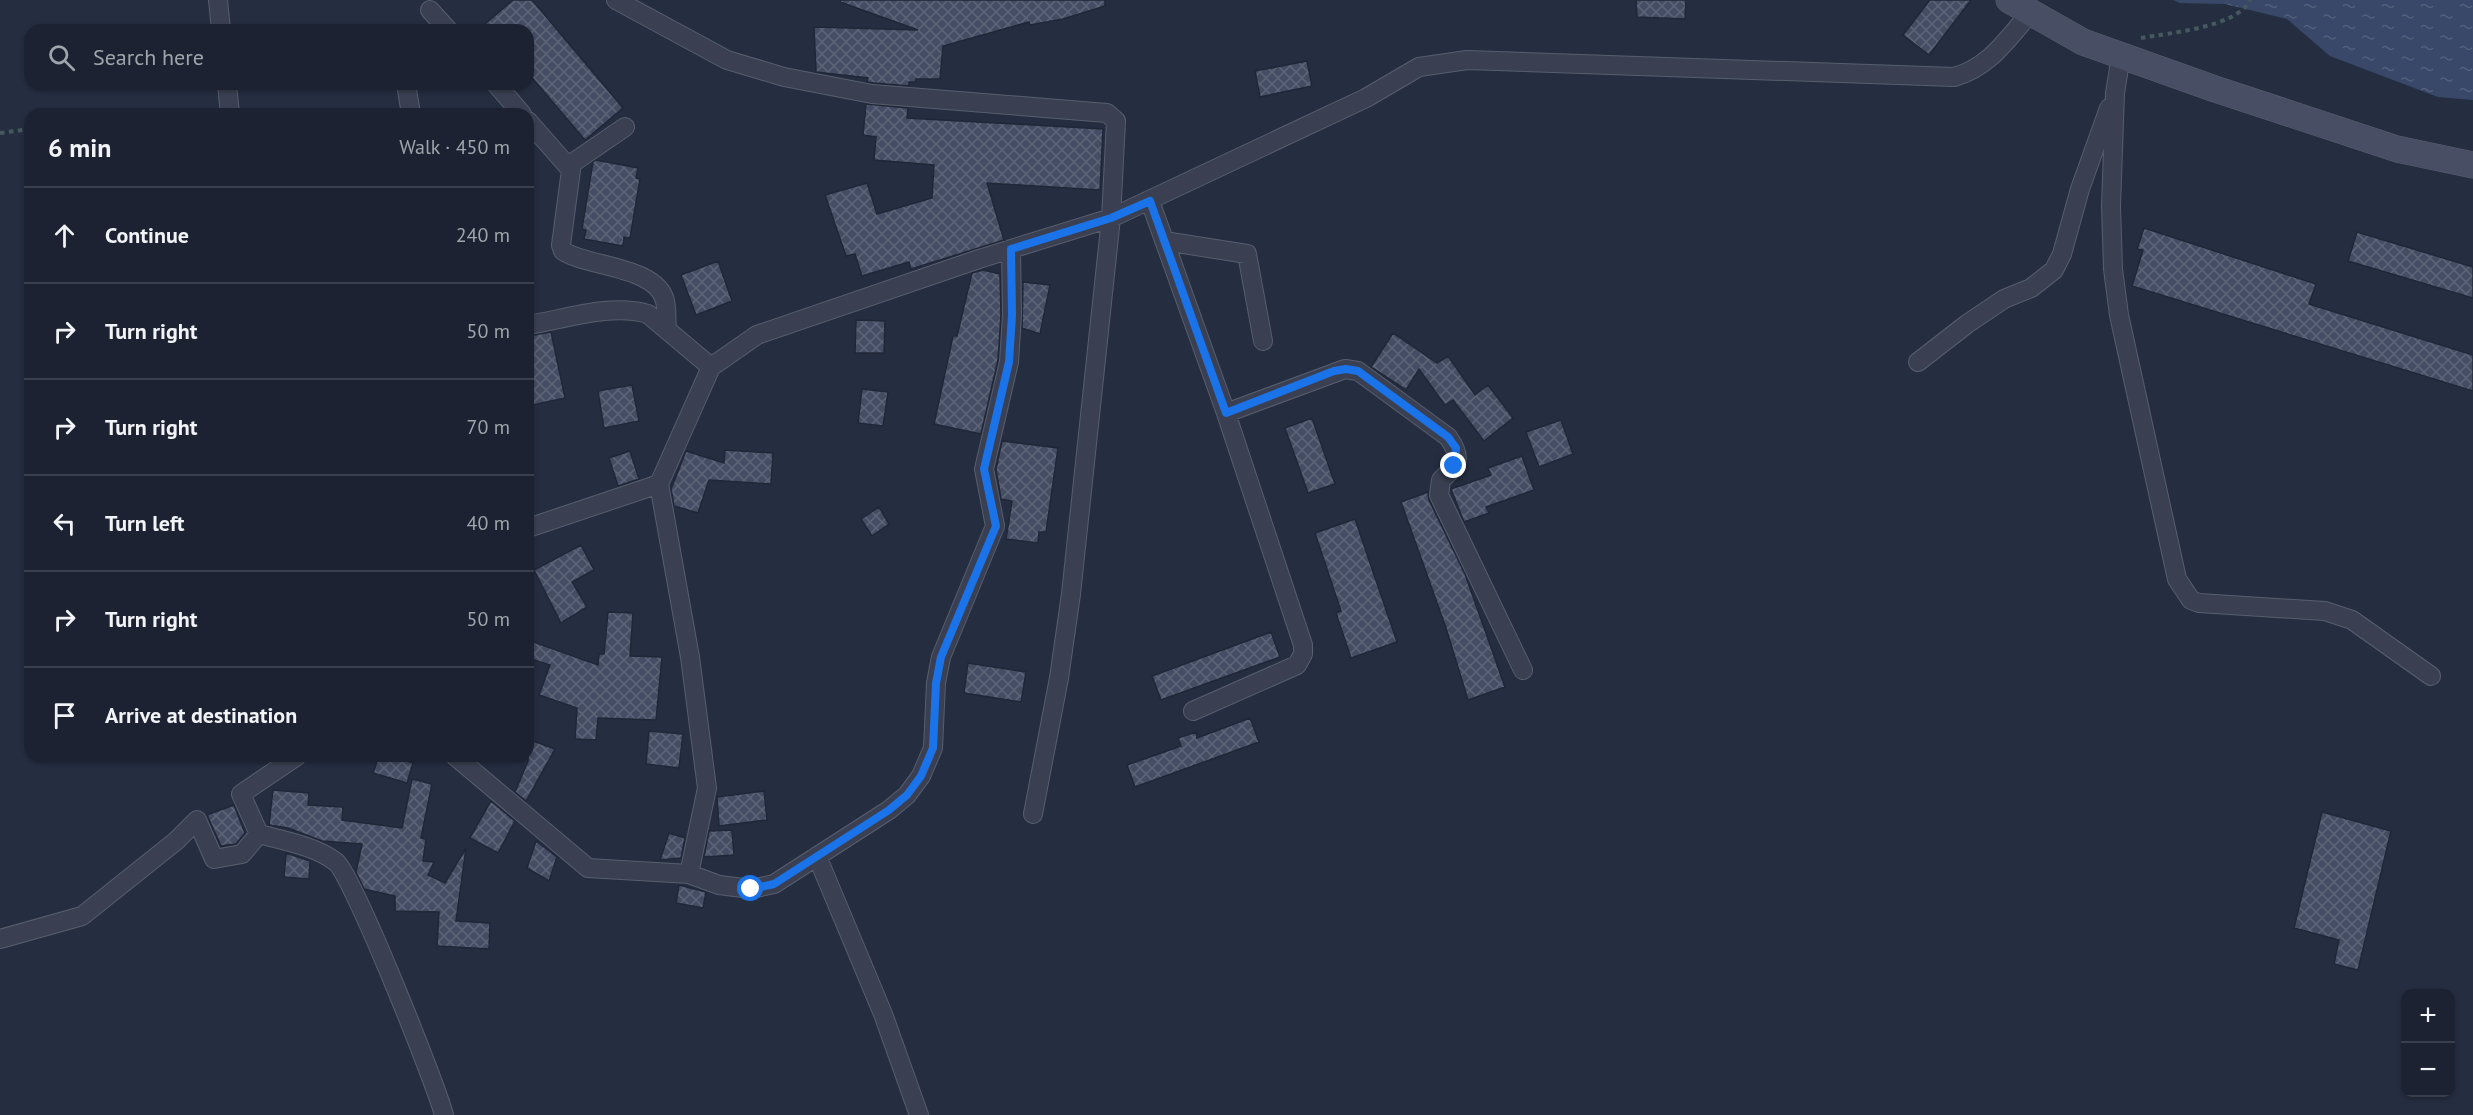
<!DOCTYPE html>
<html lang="en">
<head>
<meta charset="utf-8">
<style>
	body { margin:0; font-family:"PT Sans",sans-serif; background:#252a39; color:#f1f3f6 }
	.controls { position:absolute; right:18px; bottom:18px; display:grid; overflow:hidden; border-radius:12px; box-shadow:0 2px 4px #0004 }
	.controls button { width:54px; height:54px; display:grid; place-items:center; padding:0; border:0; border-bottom:2px solid #3a3f4d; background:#1c2231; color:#f1f3f6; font:30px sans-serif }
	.stop { position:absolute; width:18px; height:18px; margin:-14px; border:4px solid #1a73e8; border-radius:50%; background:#fff }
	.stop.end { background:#1a73e8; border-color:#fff; box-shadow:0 2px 6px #0008 }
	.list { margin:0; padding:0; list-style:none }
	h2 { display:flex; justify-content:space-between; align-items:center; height:78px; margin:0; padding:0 24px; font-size:26px }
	h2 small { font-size:20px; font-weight:400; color:#a0a4ab }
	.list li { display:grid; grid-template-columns:39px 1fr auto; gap:18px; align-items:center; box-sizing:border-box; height:96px; padding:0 24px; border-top:2px solid #3a3f4d }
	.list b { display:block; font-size:22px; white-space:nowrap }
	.list em { font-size:20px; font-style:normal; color:#a0a4ab }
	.icon { flex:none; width:33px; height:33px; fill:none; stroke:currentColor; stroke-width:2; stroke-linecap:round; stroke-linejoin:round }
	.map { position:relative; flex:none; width:2473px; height:1115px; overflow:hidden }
	.search { position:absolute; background:#1c2231; box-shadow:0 2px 4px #0004; left:24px; top:24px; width:510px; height:66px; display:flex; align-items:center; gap:15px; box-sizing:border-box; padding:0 21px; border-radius:18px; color:#a0a4ab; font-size:22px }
	.panel { position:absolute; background:#1c2231; box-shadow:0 2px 4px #0004; left:24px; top:108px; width:510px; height:654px; border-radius:18px }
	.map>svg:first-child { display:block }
	.water { fill:url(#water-ripples) }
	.building { fill:url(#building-cross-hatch); stroke:#202738; stroke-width:1.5 }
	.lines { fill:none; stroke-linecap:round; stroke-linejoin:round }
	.minor-casing { stroke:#575e6e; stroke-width:20 }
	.secondary-casing { stroke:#575e6e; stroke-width:27 }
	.path { stroke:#46595f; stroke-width:4; stroke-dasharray:4.5 4.5; stroke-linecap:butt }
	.minor { stroke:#3a4051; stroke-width:18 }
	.secondary { stroke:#484f64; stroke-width:26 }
	.route { stroke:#1a73e8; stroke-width:8 }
</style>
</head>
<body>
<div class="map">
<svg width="2473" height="1115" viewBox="0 0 2473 1115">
	<defs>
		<pattern id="water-ripples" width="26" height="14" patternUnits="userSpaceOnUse" patternTransform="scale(1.5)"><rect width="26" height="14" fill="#394768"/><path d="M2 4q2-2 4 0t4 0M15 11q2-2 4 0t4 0" fill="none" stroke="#53607c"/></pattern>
		<pattern id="building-cross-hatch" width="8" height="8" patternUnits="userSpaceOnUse" patternTransform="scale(1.5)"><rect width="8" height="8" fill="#444d63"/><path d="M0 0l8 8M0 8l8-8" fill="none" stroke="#5d6578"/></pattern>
	</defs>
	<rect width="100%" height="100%" fill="#252e41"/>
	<path class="water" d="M 2173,0 L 2473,0 L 2473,100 L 2438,97 L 2330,56 L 2287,19 L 2225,4 L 2180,3 Z"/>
	<path class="building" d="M 513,0 L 532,0 L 623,108 L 585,140 L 528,73 L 528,30 L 478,30 Z
		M 841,0 L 1105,0 L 1105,6 L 1063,19 L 1030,25 L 1029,22 L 943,46 L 940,79 L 916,79 L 915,82 L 909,82 L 909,86 L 874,83 L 867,82 L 868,78 L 816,72 L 814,27 L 918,30 L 840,2 Z
		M 1636,0 L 1686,0 L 1685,19 L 1637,17 Z
		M 1930,0 L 1971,0 L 1929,55 L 1903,35 Z
		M 1307,61 L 1312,86 L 1260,97 L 1255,71 Z
		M 866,104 L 908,108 L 907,118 L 1103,129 L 1100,190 L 987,183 L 1004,240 L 911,269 L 909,262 L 862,276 L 855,254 L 846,256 L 825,195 L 867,183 L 877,214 L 932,198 L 934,165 L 874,160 L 876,137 L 863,135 Z
		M 596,160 L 638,168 L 636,178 L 640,179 L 630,238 L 624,237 L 623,246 L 584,239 L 586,230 L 582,229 L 593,162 Z
		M 2144,228 L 2316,284 L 2309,304 L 2473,355 L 2473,391 L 2132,286 L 2143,250 L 2137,249 Z
		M 2357,232 L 2473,267 L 2473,298 L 2348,261 Z
		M 718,261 L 732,301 L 696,315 L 681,275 Z
		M 983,270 L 1000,274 L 1001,315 L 998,360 L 981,434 L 934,424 L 953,336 L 957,336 L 972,273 Z
		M 1023,282 L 1050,285 L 1040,334 L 1022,328 Z
		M 856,320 L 885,321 L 884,353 L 855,353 Z
		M 551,332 L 565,398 L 528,406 L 528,336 Z
		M 1393,333 L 1437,363 L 1448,356 L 1475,395 L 1488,385 L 1513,418 L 1484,441 L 1453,400 L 1445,405 L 1419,369 L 1406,390 L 1374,369 L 1371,367 Z
		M 632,385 L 639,421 L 604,428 L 598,391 Z
		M 862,389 L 888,392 L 883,426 L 858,423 Z
		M 1312,418 L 1335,484 L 1308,493 L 1285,428 Z
		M 1561,420 L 1573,454 L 1539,467 L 1526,432 Z
		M 1002,441 L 1058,448 L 1046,532 L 1039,532 L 1038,543 L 1006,539 L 1012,501 L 1001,499 L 996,469 Z
		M 725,450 L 773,453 L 771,484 L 709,480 L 698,513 L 674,506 L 671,489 L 686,451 L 724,463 Z
		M 630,451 L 639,479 L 618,486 L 609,458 Z
		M 1522,456 L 1534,490 L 1486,507 L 1489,513 L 1464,522 L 1451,489 L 1491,475 L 1488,468 Z
		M 1428,492 L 1429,500 L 1465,574 L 1505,687 L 1468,700 L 1446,628 L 1401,502 Z
		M 879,507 L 889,524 L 872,536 L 861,519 Z
		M 1355,519 L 1397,642 L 1351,658 L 1336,613 L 1341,611 L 1315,533 Z
		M 581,545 L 594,570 L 572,582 L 587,607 L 561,623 L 534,570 Z
		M 608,612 L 633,613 L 630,656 L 662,657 L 656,720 L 598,718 L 596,740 L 575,739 L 577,708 L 539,695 L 550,665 L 528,658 L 528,640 L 598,665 L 599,654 L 604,654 Z
		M 1271,632 L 1280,657 L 1161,700 L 1152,676 Z
		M 968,663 L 1026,672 L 1021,702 L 964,693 Z
		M 1250,718 L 1259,742 L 1135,787 L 1127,765 L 1181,746 L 1178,738 L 1196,732 L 1197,738 Z
		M 649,731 L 683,734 L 679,768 L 646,764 Z
		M 528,739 L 555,749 L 526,801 L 515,792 L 528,761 Z
		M 379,756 L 392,756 L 413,763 L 407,783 L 373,773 Z
		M 412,779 L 432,784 L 421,838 L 426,839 L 423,861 L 434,862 L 428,875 L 445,883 L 466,848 L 456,921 L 490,923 L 489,949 L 437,946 L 439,912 L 395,911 L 395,896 L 364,889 L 356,872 L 362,844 L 322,841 L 288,828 L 269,825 L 273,790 L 309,793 L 308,805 L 343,807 L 342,820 L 402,828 Z
		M 764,791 L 767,820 L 719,826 L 717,797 Z
		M 491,801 L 515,821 L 498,853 L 470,838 Z
		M 234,805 L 245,833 L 236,844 L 221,846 L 207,815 Z
		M 2322,812 L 2391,831 L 2358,970 L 2334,964 L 2339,940 L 2294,928 Z
		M 732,830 L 734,855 L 704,857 L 709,831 Z
		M 669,833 L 685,838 L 681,858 L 660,860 Z
		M 536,841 L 557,857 L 549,881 L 527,868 Z
		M 286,853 L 310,861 L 309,879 L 284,877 Z
		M 679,885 L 706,892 L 703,908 L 676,903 Z"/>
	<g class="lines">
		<defs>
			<path id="minor" d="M 218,0 L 221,30
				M 616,0 L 727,60 L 784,77 L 872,94 L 1107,113 L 1116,121 L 1111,218 L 1071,594 L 1059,678 L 1033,814
				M 430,10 L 448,30
				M 2121,56 L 2115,93 L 2111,206 L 2113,269 L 2119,315 L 2177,579 L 2191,600 L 2199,603 L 2325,611 L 2352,620 L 2431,676
				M 227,84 L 230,114
				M 406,84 L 411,114
				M 496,84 L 522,114
				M 528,121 L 571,170 L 561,245 L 563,251 C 587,267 657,266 665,301 C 667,309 666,320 667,329
				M 568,166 L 625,127
				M 1150,201 L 1226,413 L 1303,645 L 1303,654 L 1297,665 L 1193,711
				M 1164,241 L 1247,254 L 1263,341
				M 528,325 C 566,319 611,303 648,314 L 711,367
				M 1918,362 L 1967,324 L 2004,299 L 2031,288 L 2054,270 L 2062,254 L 2080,189 L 2109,108
				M 1226,413 L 1345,369 L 1358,371 L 1448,437 C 1463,458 1458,464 1441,480 L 1439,495 L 1523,670
				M 528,528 L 659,484
				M 297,756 L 241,794 L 259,834 C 285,841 315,846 336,862 C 353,876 436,1084 444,1115
				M 455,756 L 588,868 L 689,874 L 719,885 L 751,889 L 774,884 L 889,810 L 907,795 L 921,776 L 933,748 L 936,683 L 941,657 L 995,526 L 984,469 L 1009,362 L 1012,315 L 1011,249
				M 817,856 L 883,1014 L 919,1115
				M 689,874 L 707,788 L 690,657 L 659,484 L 711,367 L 757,335 L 979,259 L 1111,218 L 1366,98 L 1419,67 L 1467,60 L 1954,77 C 1989,68 2008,38 2031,12
				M 0,939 L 82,916 L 176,841 L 197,820 L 214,859 L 242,854 L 259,834"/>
			<path id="secondary" d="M 2009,0 L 2083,42 L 2215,89 L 2397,149 L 2473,165"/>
		</defs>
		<use href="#minor" class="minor-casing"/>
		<use href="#secondary" class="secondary-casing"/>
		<path class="path" d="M 2141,38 C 2169,33 2238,27 2250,0
			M 0,133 L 30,129"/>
		<use href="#minor" class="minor"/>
		<use href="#secondary" class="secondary"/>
	</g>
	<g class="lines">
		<path class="route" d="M 751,889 L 774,884 L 889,810 L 907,795 L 921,776 L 933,748 L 936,683 L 941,657 L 996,526 L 984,469 L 1009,362 L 1012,315 L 1011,249 L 1111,218 L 1150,201 L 1226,413 L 1334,371 L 1346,369 L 1358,371 L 1448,437 L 1456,448 L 1454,466"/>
	</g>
</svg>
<div class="controls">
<button>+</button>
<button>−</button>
</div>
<div class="stop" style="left:751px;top:889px"></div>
<div class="stop end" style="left:1454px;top:466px"></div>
<div class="search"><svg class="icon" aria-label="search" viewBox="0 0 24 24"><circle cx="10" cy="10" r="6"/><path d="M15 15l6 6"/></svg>Search here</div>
<section class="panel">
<h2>6 min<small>Walk · 450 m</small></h2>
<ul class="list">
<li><svg class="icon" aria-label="ahead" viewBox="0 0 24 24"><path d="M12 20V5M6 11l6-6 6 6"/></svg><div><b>Continue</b></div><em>240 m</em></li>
<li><svg class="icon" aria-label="right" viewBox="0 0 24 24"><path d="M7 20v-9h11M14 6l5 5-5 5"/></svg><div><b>Turn right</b></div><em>50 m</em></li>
<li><svg class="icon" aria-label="right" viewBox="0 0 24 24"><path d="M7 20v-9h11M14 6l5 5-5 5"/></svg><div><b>Turn right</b></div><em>70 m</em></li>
<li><svg class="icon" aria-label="left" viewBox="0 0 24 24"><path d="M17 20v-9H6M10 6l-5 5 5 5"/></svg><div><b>Turn left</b></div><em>40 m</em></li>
<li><svg class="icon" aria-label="right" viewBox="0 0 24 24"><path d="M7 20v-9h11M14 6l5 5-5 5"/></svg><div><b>Turn right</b></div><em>50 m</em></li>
<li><svg class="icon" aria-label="arrive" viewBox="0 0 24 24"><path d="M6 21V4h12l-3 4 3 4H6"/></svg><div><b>Arrive at destination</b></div></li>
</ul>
</section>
</div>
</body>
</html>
